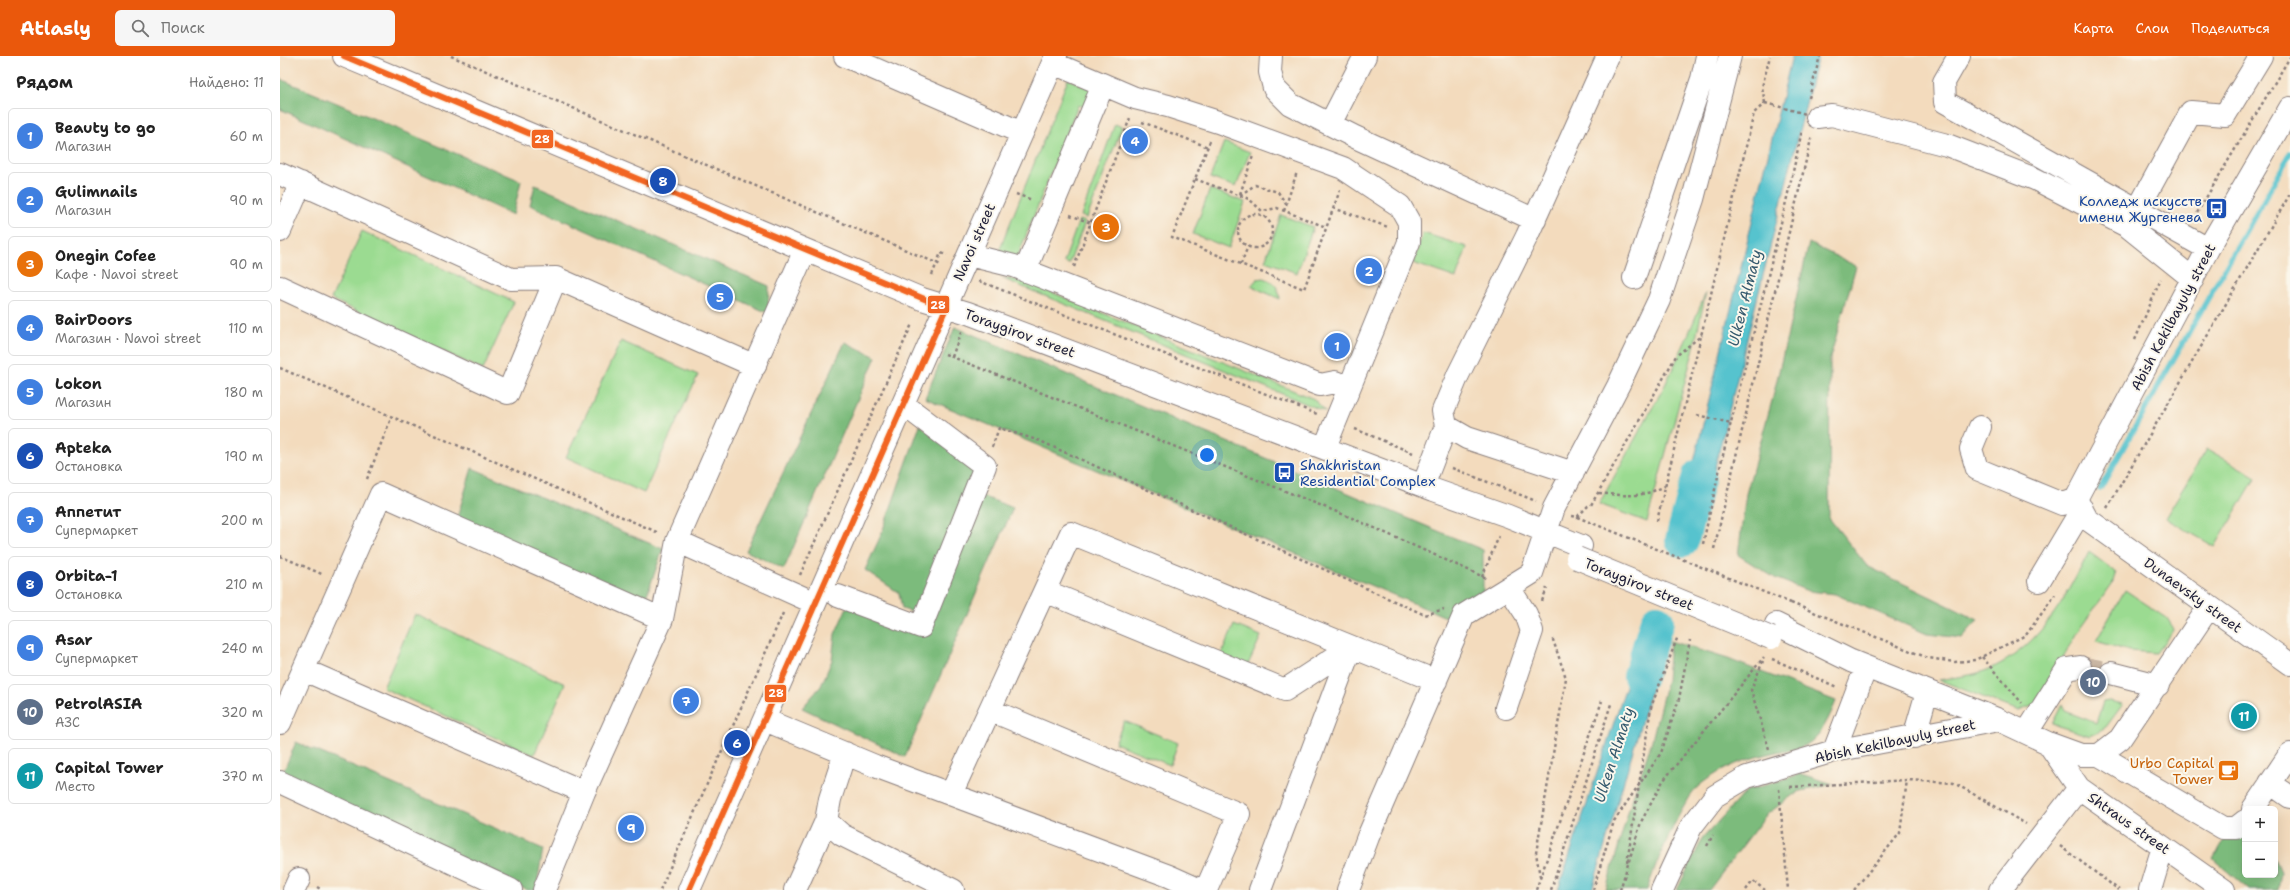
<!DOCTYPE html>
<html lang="ru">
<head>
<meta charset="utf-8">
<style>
	body { margin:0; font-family:"Shantell Sans",sans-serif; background:#f6f6f6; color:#222 }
	.controls { position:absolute; right:12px; bottom:12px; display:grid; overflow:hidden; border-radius:6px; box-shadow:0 4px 16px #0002 }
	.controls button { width:36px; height:36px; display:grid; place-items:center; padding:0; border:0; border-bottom:1px solid #e0e0e0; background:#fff; color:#222; font:20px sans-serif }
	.you { position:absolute; left:927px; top:399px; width:14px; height:14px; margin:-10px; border:3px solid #fff; border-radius:50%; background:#1a73e8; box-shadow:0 0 0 6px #1a73e833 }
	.badge { display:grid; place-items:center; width:26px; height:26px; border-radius:50%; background:#ea580c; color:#fff; font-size:13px; font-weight:700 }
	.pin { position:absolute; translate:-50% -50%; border:2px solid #fff; box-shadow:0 1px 4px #0006 }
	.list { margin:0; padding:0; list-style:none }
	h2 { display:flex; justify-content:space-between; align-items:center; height:52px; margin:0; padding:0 16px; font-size:17px }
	h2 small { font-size:13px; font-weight:400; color:#767676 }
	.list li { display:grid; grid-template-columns:26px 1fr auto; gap:12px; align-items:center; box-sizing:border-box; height:56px; margin:0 8px 8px; padding:0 8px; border:1px solid #e0e0e0; border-radius:6px }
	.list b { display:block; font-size:15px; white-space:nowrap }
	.list p { margin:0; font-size:13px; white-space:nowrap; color:#767676 }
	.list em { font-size:13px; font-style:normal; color:#767676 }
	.icon { flex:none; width:22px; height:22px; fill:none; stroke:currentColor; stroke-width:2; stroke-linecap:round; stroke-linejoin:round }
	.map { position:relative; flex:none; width:2010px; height:834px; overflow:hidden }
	header { display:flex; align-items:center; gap:24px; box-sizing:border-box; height:56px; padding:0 20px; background:#ea580c; color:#fff }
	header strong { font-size:19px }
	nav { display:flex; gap:22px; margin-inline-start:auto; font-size:14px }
	.search { width:280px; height:36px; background:#f6f6f6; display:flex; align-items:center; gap:10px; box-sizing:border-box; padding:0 14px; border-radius:6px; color:#767676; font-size:15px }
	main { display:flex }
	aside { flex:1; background:#fff }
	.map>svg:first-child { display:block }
	.green { fill:#9bdb91; stroke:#5e7e66 }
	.forest { fill:#7cbb7b; stroke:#4f6e5b }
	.water { fill:#57c3ce; stroke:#3c7284 }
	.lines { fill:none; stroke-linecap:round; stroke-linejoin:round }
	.stream { stroke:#57c3ce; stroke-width:5.5 }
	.river { stroke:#57c3ce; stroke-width:34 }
	.minor-tunnel { stroke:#c9b6a3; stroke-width:22; stroke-dasharray:22 11; stroke-linecap:butt }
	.minor-casing { stroke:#8a7e7c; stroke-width:24 }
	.path { stroke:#8a7e7c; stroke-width:2.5; stroke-dasharray:3 3; stroke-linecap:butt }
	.minor { stroke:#fff; stroke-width:22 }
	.minor-bridge-casing { stroke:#8a7e7c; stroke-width:24; stroke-linecap:butt }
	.path-bridge { stroke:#8a7e7c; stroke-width:2.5; stroke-dasharray:3 3; stroke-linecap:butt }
	.minor-bridge { stroke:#fff; stroke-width:22 }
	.bus-1-casing { stroke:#fbf7ec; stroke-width:9 }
	.bus-1 { stroke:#f26522; stroke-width:6 }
	.labels { text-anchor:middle; stroke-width:4; stroke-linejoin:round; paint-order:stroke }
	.transit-label { font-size:14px; fill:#164399; stroke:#fbf7ec; text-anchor:end }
	.street-label { font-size:14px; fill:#22223b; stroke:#fbf7ec }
	.food-label { font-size:14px; fill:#c56008; stroke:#fbf7ec; text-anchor:end }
	.water-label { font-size:15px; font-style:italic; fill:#355a6e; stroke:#fbf7ec }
	.line-badge { stroke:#fbf7ec; stroke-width:1.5 }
	.badge-label { font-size:11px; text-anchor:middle; font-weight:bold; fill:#fff }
</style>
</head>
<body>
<header>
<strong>Atlasly</strong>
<div class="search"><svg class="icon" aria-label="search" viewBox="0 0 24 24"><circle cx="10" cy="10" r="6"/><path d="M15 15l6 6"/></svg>Поиск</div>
<nav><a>Карта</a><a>Слои</a><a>Поделиться</a></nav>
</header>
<main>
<aside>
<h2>Рядом<small>Найдено: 11</small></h2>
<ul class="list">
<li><span class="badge" style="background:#3f7fe0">1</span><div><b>Beauty to go</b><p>Магазин</p></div><em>60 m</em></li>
<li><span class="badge" style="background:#3f7fe0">2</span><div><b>Gulimnails</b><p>Магазин</p></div><em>90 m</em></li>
<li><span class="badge" style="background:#e8710a">3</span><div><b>Onegin Cofee</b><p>Кафе · Navoi street</p></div><em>90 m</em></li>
<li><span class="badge" style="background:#3f7fe0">4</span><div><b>BairDoors</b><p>Магазин · Navoi street</p></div><em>110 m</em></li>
<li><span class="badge" style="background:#3f7fe0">5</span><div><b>Lokon</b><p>Магазин</p></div><em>180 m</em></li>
<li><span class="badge" style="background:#1a4fb4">6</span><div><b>Apteka</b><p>Остановка</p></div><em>190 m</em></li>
<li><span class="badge" style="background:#3f7fe0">7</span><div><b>Аппетит</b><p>Супермаркет</p></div><em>200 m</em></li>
<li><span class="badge" style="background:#1a4fb4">8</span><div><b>Orbita-1</b><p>Остановка</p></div><em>210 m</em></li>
<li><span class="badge" style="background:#3f7fe0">9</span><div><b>Asar</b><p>Супермаркет</p></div><em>240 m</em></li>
<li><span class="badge" style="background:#5c6f8a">10</span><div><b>PetrolASIA</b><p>АЗС</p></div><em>320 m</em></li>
<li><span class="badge" style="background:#0f9aa8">11</span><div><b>Capital Tower</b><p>Место</p></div><em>370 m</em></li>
</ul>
</aside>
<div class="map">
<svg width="2010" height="834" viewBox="0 0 2010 834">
	<rect width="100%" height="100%" fill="#fbf7ec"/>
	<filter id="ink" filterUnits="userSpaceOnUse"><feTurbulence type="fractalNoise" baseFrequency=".025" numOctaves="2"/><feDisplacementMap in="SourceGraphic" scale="8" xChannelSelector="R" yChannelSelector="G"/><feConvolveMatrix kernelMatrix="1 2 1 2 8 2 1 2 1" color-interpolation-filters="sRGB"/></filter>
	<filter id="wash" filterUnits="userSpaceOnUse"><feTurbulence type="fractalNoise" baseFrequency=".012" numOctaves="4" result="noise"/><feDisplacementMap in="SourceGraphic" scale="16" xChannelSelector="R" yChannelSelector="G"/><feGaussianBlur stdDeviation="0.9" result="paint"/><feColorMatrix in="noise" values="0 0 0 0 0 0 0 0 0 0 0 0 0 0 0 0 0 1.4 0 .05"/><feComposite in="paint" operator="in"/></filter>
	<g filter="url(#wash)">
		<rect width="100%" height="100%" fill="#f3dbbd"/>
		<path class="green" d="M 788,23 L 814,34 L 807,52 L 798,49 L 737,202 L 719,195 Z
			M 835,68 L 842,71 L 807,162 L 801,160 Z
			M 944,86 L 970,96 L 956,131 L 930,122 Z
			M 930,133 L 965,146 L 949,192 L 913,178 Z
			M 1001,159 L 1033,171 L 1017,217 L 985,205 Z
			M 799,164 L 805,166 L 789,208 L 784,206 Z
			M 82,175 L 234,246 L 203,314 L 51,243 Z
			M 1143,177 L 1187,191 L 1176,222 L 1133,207 Z
			M 721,222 L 744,225 L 1034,343 L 1046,356 Z
			M 984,222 C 994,226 999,231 1000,243 L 971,230 L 977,223 Z
			M 1426,236 L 1413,296 L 1367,466 L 1319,448 L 1385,329 L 1406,284 Z
			M 341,285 L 418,319 L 364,437 L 286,401 Z
			M 1927,393 L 1976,421 L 1935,491 L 1885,462 Z
			M 1809,496 L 1836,516 L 1832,528 L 1796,578 L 1757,648 L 1739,655 L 1659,624 C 1675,621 1692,620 1707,614 C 1759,593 1785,543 1809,496 Z
			M 1845,534 L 1887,562 L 1894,573 L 1876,597 L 1849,595 L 1816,585 Z
			M 135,558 L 285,628 L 254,699 L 103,632 Z
			M 954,569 L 981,580 L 967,611 L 941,599 Z
			M 1829,645 L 1843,648 L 1826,671 L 1810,680 L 1772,668 L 1782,649 L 1785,655 L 1816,667 L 1823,646 Z
			M 844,665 L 898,687 L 890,709 L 835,687 Z"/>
		<path class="forest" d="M 0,23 L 241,125 L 233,159 L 0,53 Z
			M 255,129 L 489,230 L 488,257 L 250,149 Z
			M 1529,187 L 1576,210 L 1550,302 L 1549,462 L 1587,510 L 1698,564 L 1682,582 L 1647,578 L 1555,538 L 1528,535 L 1495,522 L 1458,499 L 1466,438 L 1493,341 Z
			M 675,271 L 1203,494 L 1203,538 L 1173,564 L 645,342 Z
			M 565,286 L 596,301 L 504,513 L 466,495 Z
			M 640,369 L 698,414 L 639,558 L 622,553 L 619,537 L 585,514 L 601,479 Z
			M 192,412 L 383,493 L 364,547 L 177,462 Z
			M 702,440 L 733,452 L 625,701 L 522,652 L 541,630 L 552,604 L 555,578 L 567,551 L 641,577 Z
			M 1390,585 L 1448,603 L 1556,645 C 1550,660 1541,681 1526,689 C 1517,694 1505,694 1496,696 C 1468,702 1443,711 1421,728 C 1402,743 1375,810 1367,834 L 1326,834 L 1349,753 L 1371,688 L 1387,624 Z
			M 16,686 L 263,793 L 256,834 L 247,834 L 2,719 Z
			M 1521,718 L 1553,728 L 1517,736 L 1486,759 L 1429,834 L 1397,834 L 1423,782 L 1466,735 Z
			M 1950,775 L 1965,777 L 1965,819 L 1995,819 L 1995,802 L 2001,816 L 1998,834 L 1969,834 L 1933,803 Z"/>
		<path class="water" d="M 1512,0 L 1538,0 L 1425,451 L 1407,466 L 1406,445 L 1411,418 Z
			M 1374,576 L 1381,599 L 1312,834 L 1278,834 L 1359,591 Z"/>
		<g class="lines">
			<path class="stream" d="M 1820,433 L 2010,98"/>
			<path class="river" d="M 1402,484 L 1419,420
				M 1360,620 L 1377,565"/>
		</g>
	</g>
	<g filter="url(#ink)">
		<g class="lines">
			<path class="minor-tunnel" d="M 1800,611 L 1831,617"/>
			<defs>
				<path id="minor" d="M 64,0 L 642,243 L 688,257 L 1154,434 L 1228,460 L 1301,490
					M 565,0 L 742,77
					M 991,0 L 990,16 L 994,32 L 1010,48 L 1075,81 L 1255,164
					M 1679,0 L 1664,26 L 1665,46 L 1928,193
					M 773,7 L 855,42 L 888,50 L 938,66 L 1063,112 L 1120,150 L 1129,166 L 1129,186 L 1045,391
					M 2010,52 L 1928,193 L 1796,443 L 1807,463 L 2010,608
					M 1537,61 L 1552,59 L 1667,89 L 1755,123 L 1847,170 L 1913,223
					M 1050,68 L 1085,0
					M 0,118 L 231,223 L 276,222 L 475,310
					M 1858,153 L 1911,56 L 1945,59 L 1981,0
					M 0,175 L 21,127
					M 689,199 L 734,210 L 1040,329 L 1055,326 L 1069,331
					M 745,215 L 823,29
					M 1354,222 L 1422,23 L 1427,0
					M 0,231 L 228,337 L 276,222
					M 1166,370 L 1187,382 L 1293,417
					M 1700,371 L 1691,393 L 1697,413 L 1782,448 L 1796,443
					M 1143,430 L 1166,370 L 1163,355 L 1178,319 L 1247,180 L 1328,0
					M 397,485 L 535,547
					M 1759,525 L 1802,453
					M 765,535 L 1005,634 L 1071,591
					M 558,540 L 641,571 L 705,410 L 623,348
					M 1496,568 L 1571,605 L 1719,664 L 1768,687 L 1801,699 L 1819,699
					M 24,614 L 304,736
					M 1831,617 L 1878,629
					M 1226,652 L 1252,575 L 1246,558 L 1229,532
					M 710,654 L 959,758 L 926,834
					M 485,664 L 595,710 L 889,820 L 920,834
					M 0,667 L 101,438 L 382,563 L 397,485 L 525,194
					M 1747,676 L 1787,613 L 1800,611
					M 1634,681 L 1647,636
					M 1768,687 L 1799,732 L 1944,834
					M 1554,695 L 1586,611
					M 565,697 L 550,743 L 546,765 L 562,779 L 673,834
					M 1819,699 L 1840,683 L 1929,551
					M 1819,699 L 1943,772 L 1956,772 L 1965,765
					M 0,726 L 231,834
					M 1990,727 L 2010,741
					M 671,738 L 791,477 L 1156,625
					M 1973,753 L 2010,698
					M 14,834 L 19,823
					M 264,834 L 304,736 L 382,563
					M 409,834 L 776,0
					M 515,834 L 546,765
					M 980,834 L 1071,591
					M 1068,834 L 1088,781 L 1184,559 L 1252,517 L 1274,452 L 1338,330 L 1379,244 L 1413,143 L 1450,0
					M 1382,834 L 1411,771 L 1435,740 L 1467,721 L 1554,695 L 1719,664
					M 1720,834 L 1799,732
					M 1870,834 L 1883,791"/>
			</defs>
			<use href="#minor" class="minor-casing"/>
			<path class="path" d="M 171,0 L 661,209
				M 1529,42 L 1540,0
				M 1485,47 L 1482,31 L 1490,0
				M 1485,47 L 1493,49
				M 862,66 L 928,91
				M 930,85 L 892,181 L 1024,233 L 1060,134
				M 915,123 L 969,143 L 982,155 L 997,152 L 1046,171
				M 736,138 L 752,144
				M 960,138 L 973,100
				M 960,139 L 975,129 L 998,136 L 1006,148
				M 1053,152 L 1108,171
				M 1004,155 L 1017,116
				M958 175a17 17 0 1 1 34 0a17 17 0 1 1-34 0Z
				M 790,159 L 811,167
				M 1914,162 L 2010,1
				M 961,208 L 968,190
				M 794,211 L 850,62
				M 652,219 L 661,197 L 667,199
				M 699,225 L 1037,358
				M 1855,284 L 1881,223
				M 665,298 L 1072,462 L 1206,522
				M 672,301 L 681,276
				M 0,312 L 379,477
				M 1417,359 L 1451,367
				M 1075,373 L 1133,397
				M 712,391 L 719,372 L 760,385 L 1145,559 L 1164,553
				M 1172,412 L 1256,445
				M 87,423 L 112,360
				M 1319,437 C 1345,440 1361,442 1385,430
				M 1827,452 L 2010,138
				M 1292,460 L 1297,461 L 1308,450 L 1311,449 L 1396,300 L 1422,279
				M 1377,465 L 1474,57 L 1485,47
				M 1423,488 C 1452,349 1493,213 1522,74
				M 1434,493 L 1532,79
				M 0,500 L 44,519
				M 520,519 L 632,268
				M 1202,521 L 1219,480
				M 1262,545 L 1267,532
				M 1511,547 L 1648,602 L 1675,606 L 1695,604 L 1746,579 L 1775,539
				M 1702,601 L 1742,647
				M 1492,603 L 1557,631
				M 1483,605 L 1471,634 L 1489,693
				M 1510,731 L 1627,724 L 1674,727 L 1746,768
				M 1499,733 L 1508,834
				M 1427,790 L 1433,779
				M 1780,790 L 1839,834
				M 1347,807 L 1371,651 L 1398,580
				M 1260,821 L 1256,797 L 1286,622 L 1272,581
				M 37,831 L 42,834
				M 380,834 L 504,555
				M 1256,834 L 1322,645
				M 1271,834 L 1331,648
				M 1313,834 L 1334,765 L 1381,697 L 1399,643 L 1410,584
				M 1340,834 L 1361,766 L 1383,725 L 1484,601
				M 1466,834 L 1473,825 L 1485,834
				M 1574,834 L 1620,777 L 1627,724"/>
			<use href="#minor" class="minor"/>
			<defs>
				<path id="minor-bridge" d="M 1297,502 L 1491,582"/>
			</defs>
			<use href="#minor-bridge" class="minor-bridge-casing"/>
			<path class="path-bridge" d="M 1493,49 L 1526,58
				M 1297,461 L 1511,547"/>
			<use href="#minor-bridge" class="minor-bridge"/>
			<defs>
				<path id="bus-1" d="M 64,0 L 666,252 L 409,834"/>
			</defs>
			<use href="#bus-1" class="bus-1-casing"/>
			<use href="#bus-1" class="bus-1"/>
		</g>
	</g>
	<defs>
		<symbol id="bus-square" viewBox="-11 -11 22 22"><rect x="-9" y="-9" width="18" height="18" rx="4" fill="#1a4fb4" stroke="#fbf7ec"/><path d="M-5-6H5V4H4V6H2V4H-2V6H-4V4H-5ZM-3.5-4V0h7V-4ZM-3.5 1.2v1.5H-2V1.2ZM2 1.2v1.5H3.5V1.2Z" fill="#fff"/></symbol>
		<symbol id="cafe-square" viewBox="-11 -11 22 22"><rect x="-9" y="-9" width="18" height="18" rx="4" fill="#e8710a" stroke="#fbf7ec"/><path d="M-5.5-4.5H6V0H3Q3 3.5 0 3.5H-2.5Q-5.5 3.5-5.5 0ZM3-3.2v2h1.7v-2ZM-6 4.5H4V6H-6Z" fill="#fff"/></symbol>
	</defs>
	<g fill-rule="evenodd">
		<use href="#bus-square" x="1924" y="140" width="25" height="25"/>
		<use href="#bus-square" x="992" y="404" width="25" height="25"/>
		<use href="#cafe-square" x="1936" y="702" width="25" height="25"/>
	</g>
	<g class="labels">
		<g class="transit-label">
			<text x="1922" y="150">Колледж искусств<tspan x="1922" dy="16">имени Жургенева</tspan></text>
			<text x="1020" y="414" text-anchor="start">Shakhristan<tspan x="1020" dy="16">Residential Complex</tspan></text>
		</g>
		<g class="street-label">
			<text transform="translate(694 186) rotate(-66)" y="5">Navoi street</text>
			<text transform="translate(1893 261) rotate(-62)" y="5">Abish Kekilbayuly street</text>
			<text transform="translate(740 277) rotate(20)" y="5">Toraygirov street</text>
			<text transform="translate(1359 528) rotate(22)" y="5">Toraygirov street</text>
			<text transform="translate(1913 539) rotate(36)" y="5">Dunaevsky street</text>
			<text transform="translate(1615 685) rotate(-12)" y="5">Abish Kekilbayuly street</text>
			<text transform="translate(1849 767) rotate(35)" y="5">Shtraus street</text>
		</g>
		<g class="food-label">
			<text x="1934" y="712">Urbo Capital<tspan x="1934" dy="16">Tower</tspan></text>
		</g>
		<g class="water-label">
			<text transform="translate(1465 242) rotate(-76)" y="5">Ulken Almaty</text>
			<text transform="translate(1334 699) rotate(-72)" y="5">Ulken Almaty</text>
		</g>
	</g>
	<g class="line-badge">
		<rect x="251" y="73" width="23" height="20" rx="4" fill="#f26522"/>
		<rect x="647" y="239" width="23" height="19" rx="4" fill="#f26522"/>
		<rect x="484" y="628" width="23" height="19" rx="4" fill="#f26522"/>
	</g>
	<g class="badge-label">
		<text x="262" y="87">28</text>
		<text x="658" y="253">28</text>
		<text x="496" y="641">28</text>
	</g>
</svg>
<div class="controls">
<button>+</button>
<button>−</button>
</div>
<div class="you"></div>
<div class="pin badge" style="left:1057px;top:290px;background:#3f7fe0">1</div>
<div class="pin badge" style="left:1089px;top:215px;background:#3f7fe0">2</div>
<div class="pin badge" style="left:826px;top:171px;background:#e8710a">3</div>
<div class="pin badge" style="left:855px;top:85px;background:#3f7fe0">4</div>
<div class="pin badge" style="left:440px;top:241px;background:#3f7fe0">5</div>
<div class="pin badge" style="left:457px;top:687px;background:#1a4fb4">6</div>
<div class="pin badge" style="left:406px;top:645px;background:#3f7fe0">7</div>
<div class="pin badge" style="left:383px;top:125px;background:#1a4fb4">8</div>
<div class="pin badge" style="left:351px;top:772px;background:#3f7fe0">9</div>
<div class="pin badge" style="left:1813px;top:626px;background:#5c6f8a">10</div>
<div class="pin badge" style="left:1964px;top:660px;background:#0f9aa8">11</div>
</div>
</main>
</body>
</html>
